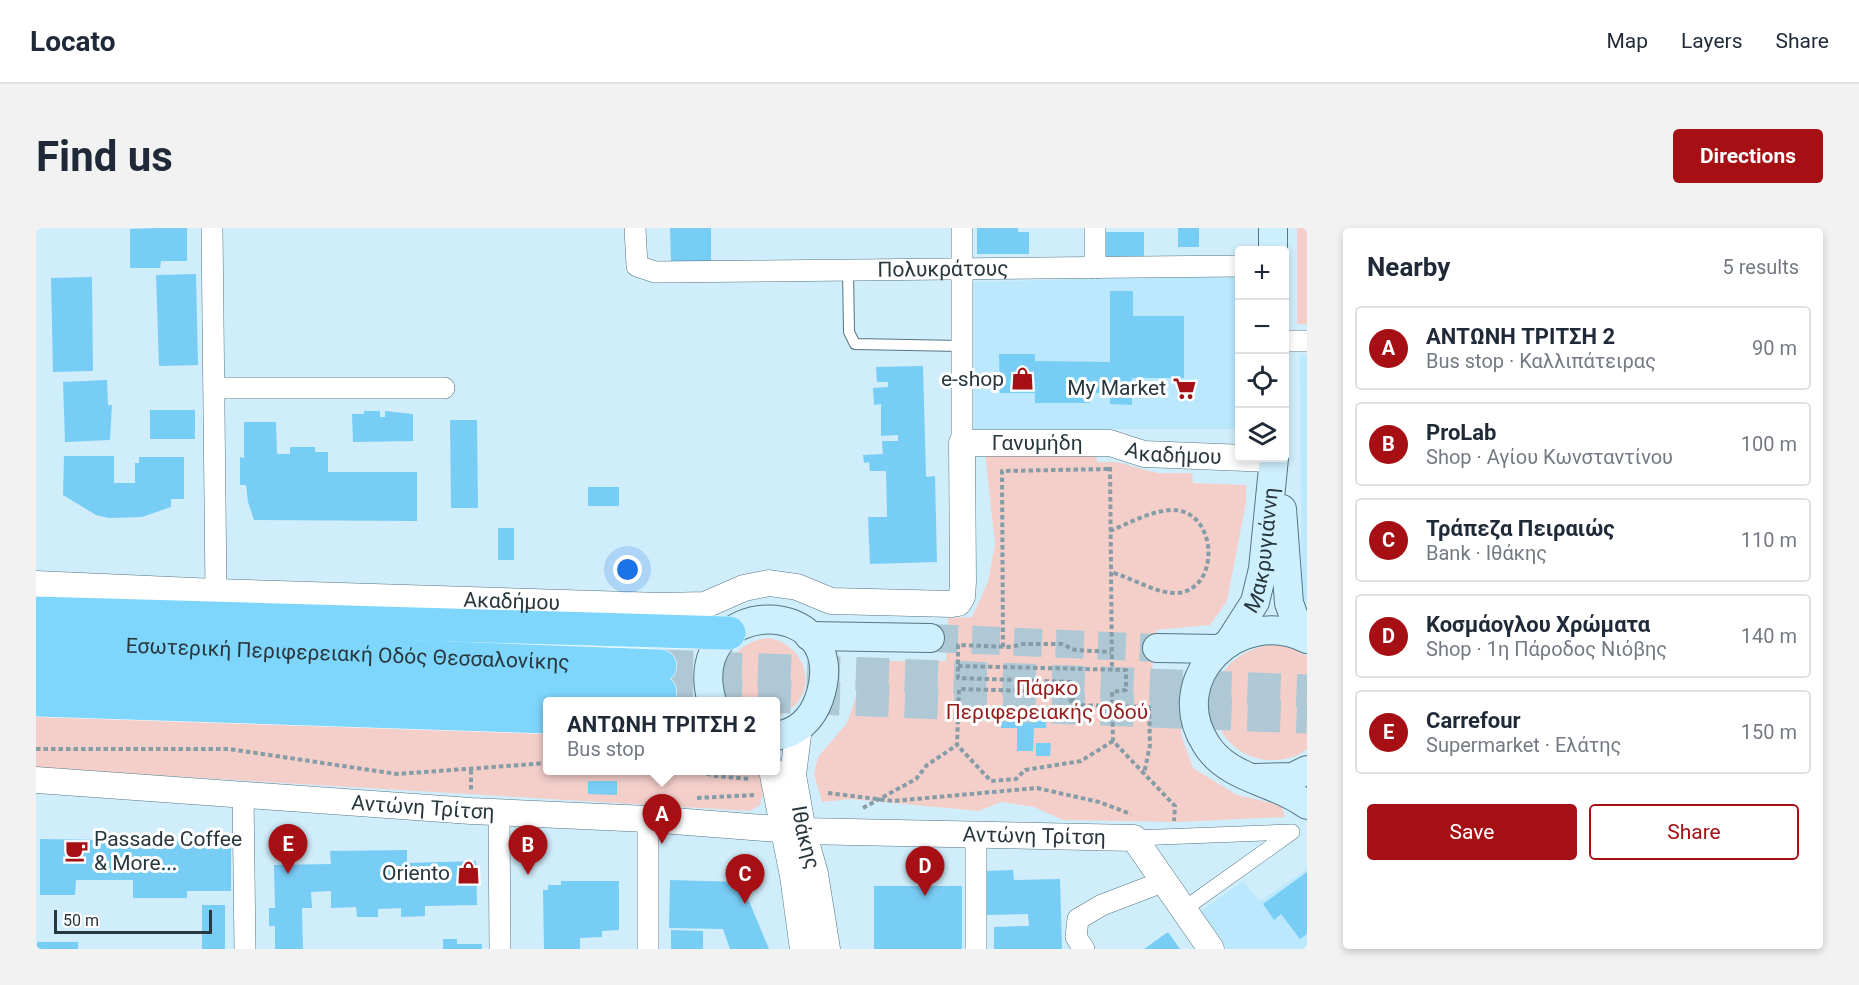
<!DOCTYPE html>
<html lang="en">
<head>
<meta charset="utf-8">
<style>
	body { margin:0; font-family:Roboto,sans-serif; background:#f2f2f3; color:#1f2937 }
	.controls { position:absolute; right:18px; top:18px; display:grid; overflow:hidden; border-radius:6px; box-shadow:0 3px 9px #0003 }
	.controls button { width:54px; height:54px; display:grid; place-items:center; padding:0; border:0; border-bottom:2px solid #e0e1e3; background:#fff; color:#1f2937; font:30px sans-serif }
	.scale { position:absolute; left:18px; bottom:15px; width:158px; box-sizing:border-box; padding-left:6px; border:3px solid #28363d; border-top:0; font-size:16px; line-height:21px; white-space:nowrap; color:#28363d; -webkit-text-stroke:4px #fff; paint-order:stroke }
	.you { position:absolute; left:592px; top:342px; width:21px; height:21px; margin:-15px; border:4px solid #fff; border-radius:50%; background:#1a73e8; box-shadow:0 0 0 9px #1a73e833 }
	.badge { display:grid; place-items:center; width:39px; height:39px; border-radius:50%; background:#a61014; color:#fff; font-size:20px; font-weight:700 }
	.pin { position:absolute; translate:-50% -50px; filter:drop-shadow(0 2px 3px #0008) }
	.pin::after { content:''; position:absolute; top:32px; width:21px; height:18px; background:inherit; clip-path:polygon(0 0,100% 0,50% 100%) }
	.popup { position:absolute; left:507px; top:469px; width:237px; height:78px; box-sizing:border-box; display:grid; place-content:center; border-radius:6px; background:#fff; filter:drop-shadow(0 2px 4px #0005); font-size:20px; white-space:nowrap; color:#747a83 }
	.popup b { font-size:22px; color:#1f2937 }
	.popup::after { content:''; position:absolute; left:50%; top:100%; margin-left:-12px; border:12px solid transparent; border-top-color:#fff }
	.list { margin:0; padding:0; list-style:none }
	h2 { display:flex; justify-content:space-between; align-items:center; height:78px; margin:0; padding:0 24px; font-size:26px }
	h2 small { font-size:20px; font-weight:400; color:#747a83 }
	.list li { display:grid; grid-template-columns:39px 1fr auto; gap:18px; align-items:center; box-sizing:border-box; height:84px; margin:0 12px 12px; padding:0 12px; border:2px solid #e0e1e3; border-radius:6px }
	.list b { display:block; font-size:22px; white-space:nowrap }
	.list p { margin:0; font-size:20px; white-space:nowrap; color:#747a83 }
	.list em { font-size:20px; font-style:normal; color:#747a83 }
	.actions { display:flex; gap:12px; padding:18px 24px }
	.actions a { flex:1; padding:14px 0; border:2px solid #a61014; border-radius:6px; text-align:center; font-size:21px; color:#a61014 }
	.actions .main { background:#a61014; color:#fff }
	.icon { flex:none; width:33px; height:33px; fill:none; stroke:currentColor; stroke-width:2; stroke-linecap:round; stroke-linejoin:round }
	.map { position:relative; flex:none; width:1271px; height:721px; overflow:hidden; border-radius:6px }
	header { display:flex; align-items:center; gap:36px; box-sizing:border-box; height:84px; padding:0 30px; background:#fff; border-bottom:2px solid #e0e1e3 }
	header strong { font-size:28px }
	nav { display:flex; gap:33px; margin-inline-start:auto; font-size:21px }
	.intro { display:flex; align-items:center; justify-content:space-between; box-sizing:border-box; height:144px; padding:0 36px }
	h1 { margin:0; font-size:42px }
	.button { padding:15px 27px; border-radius:6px; background:#a61014; color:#fff; font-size:21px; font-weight:700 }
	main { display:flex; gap:36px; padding:0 36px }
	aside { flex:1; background:#fff; border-radius:6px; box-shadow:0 3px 9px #0003 }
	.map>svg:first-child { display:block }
	.built { fill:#bce8fe }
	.green { fill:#f4cfca }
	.building { fill:#78cdf5 }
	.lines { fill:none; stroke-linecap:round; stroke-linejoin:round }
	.secondary-tunnel { stroke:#aec8d5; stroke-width:28; stroke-dasharray:28 14; stroke-linecap:butt }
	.trunk-tunnel { stroke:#aec8d5; stroke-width:33; stroke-dasharray:33 16; stroke-linecap:butt }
	.service-casing { stroke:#547584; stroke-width:12 }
	.pedestrian-casing { stroke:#547584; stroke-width:16 }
	.minor-casing { stroke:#547584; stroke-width:22 }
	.tertiary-casing { stroke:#547584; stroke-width:27 }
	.secondary-casing { stroke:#547584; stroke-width:30 }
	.trunk-casing { stroke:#fff; stroke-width:34 }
	.path { stroke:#869da8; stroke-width:4; stroke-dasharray:4.5 3; stroke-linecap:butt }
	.service { stroke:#fff; stroke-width:10 }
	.pedestrian { stroke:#fff; stroke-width:15 }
	.minor { stroke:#fff; stroke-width:21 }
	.tertiary { stroke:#fff; stroke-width:26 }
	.secondary { stroke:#cef0fe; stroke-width:28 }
	.trunk { stroke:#7ed6fc; stroke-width:33 }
	.labels { text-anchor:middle; stroke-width:6; stroke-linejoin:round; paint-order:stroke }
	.street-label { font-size:21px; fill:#28363d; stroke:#fff }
	.poi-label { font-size:21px; fill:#28363d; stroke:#fff; text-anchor:end }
	.park-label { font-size:21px; fill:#941d1a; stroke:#fff }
</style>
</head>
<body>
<header>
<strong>Locato</strong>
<nav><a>Map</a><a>Layers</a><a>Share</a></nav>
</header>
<div class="intro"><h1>Find us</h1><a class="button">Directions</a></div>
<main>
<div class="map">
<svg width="1271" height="721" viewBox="0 0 1271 721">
	<rect width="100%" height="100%" fill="#d0edfb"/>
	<path class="built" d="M 1203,47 L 1199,201 L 937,201 L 936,54 Z
		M 1271,127 L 1271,374 L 1266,370 L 1264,128 Z
		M 1271,641 L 1271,721 L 1191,721 L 1165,683 L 1207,653 L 1224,673 Z"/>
	<path class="green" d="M 1261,0 L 1271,0 L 1271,96 L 1261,96 Z
		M 1060,224 L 1061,234 L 1081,234 L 1121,245 L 1156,245 L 1157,255 L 1210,257 L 1210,274 L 1191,373 L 1174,397 L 1120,402 L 1116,445 L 1136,452 L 1146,509 L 1157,540 L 1201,567 L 1245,577 L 1249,589 L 1143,594 L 1027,592 L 998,579 L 965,574 L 943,583 L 814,571 L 786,574 L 778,546 L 782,529 L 811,495 L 825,454 L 832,445 L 852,433 L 910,433 L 912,390 L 936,389 L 952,354 L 959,316 L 949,225 Z
		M 733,410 C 776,418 784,475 740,488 L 740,474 L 698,473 C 676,445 701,412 733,410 Z
		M 1239,416 L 1257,420 L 1271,428 L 1271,521 C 1263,528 1252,531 1241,532 C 1167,536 1149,427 1239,416 Z
		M 0,482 L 512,501 L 512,542 L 719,543 L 730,554 L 724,577 L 714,583 L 0,540 Z"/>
	<path class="building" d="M 122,0 L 151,0 L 151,33 L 125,33 L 124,40 L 94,40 L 94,1 Z
		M 634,0 L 675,0 L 675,33 L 635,34 Z
		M 941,0 L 982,0 L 982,4 L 993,4 L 993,26 L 941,26 Z
		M 1142,0 L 1163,0 L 1163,19 L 1142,19 Z
		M 1067,4 L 1108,4 L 1108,30 L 1067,30 Z
		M 160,46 L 162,137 L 123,138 L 120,47 Z
		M 56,49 L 57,143 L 17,144 L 15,50 Z
		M 1074,63 L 1097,63 L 1097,88 L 1148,88 L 1148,150 L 1096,150 L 1096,177 L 1074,176 L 1074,165 L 1054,165 L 1054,175 L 999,175 L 999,165 L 964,165 L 963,126 L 999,126 L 999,133 L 1074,134 Z
		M 887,138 L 890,249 L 899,248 L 901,334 L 834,336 L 832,289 L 851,289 L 850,243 L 834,243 L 833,234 L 828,235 L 827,227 L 847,226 L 846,213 L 862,213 L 862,207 L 845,208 L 845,176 L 838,177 L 837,160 L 852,159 L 852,154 L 841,154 L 840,139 Z
		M 71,152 L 72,177 L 76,177 L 74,212 L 29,214 L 27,154 Z
		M 114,182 L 159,182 L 159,211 L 114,211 Z
		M 328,183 L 344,183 L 344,189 L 349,189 L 349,183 L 377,186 L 377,213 L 317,214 L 316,186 L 328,186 Z
		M 414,192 L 441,192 L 442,280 L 415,280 Z
		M 208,194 L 240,194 L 241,226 L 254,226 L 254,219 L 279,219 L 279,224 L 292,224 L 292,244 L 381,244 L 381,293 L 218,292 L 212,274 L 210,257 L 204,257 L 204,229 L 208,230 Z
		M 28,228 L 78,228 L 78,255 L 99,255 L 99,235 L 103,235 L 103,229 L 148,229 L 148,271 L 135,271 L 135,279 L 106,289 L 73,290 L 60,287 L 27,267 Z
		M 552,259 L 583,259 L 583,278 L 552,278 Z
		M 462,300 L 478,300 L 478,332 L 462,332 Z
		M 965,477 L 1011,478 L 1010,500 L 998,500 L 997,523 L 981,523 L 981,500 L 965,500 Z
		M 1000,515 L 1015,515 L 1014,528 L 1000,528 Z
		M 552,553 L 581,553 L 581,567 L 552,566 Z
		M 4,611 L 195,614 L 195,663 L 151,663 L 151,670 L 97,670 L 97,652 L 40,652 L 39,667 L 4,667 Z
		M 371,622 L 371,635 L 440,633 L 441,677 L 389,678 L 389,688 L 365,689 L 365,680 L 342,681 L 342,689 L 321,689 L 320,679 L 295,680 L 295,663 L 275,664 L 276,680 L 266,680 L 267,721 L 239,721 L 239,698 L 233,698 L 233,680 L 239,680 L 238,637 L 295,636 L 294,623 Z
		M 977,642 L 978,652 L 1024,651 L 1026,721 L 958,721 L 958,699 L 993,698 L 992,686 L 949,687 L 948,643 Z
		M 1271,644 L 1271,706 L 1264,711 L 1245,686 L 1238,692 L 1227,676 Z
		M 634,652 L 705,654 L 733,721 L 694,721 L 687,701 L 633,700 Z
		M 525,653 L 583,653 L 583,702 L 566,703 L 566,709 L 544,710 L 544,721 L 508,721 L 507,662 L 512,662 L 512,657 L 525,657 Z
		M 838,658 L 926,658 L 926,721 L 838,721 Z
		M 166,677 L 189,677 L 189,721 L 166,721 Z
		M 635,702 L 667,703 L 667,721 L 635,721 Z
		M 1132,704 L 1144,721 L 1108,721 Z
		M 407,711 L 421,711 L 421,716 L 446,716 L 446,721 L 407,721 Z
		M 1,714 L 42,714 L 42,721 L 1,721 Z"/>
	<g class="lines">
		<path class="secondary-tunnel" d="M 894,410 L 1121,420"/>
		<path class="trunk-tunnel" d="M 624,438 L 1271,463
			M 624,464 L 1271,489"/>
		<defs>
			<path id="service" d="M 812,43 L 813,104 L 819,116 L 926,118"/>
			<path id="pedestrian" d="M 1098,610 L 1256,604
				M 1148,681 L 1256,604"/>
			<g id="minor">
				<path d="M 176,0 L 180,364"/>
				<path id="s1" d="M 599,0 L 601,38 L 619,44 L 1204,38"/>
				<path d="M 1059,40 L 1059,0"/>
				<path d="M 1248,113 L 1271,113"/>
				<path d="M 178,160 L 408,160"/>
				<path d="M 926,215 L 926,0"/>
				<path d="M 207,566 L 209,721"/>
				<path d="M 463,585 L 464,721"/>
				<path d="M 612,591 L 612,721"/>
				<path d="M 940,721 L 940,607"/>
				<path d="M 1048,721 L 1040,709 L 1042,691 L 1066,677 L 1129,653"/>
			</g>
			<g id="tertiary">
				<path id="s2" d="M 0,356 L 180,364 L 625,378 L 669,377 L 708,360 L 733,355 L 761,359 L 795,373 L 916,376 L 922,375 L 926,369 L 927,354 L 926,215 L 1074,215 L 1108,226 L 1238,231"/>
				<path id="s3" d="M 763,499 L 757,547 L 767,603 L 779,646 L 791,721"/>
				<path d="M 736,542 L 757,648 L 767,721"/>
				<path id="s4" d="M 0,552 L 435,583 L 612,591 L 767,603 L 1098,610 L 1175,721"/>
			</g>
			<g id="secondary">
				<path d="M 1237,0 L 1237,22"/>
				<path d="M 1246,281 L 1253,375 L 1265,408"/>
				<path d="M 773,408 L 894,410"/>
				<path d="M 1271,411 C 1203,377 1128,450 1170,516 C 1192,552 1240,553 1271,577"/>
				<path id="s5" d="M 1194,413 L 1219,374 L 1227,341 L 1238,230"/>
				<path d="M 1121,420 L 1183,421"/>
				<path d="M 676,474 C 645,365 820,364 783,471 C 776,491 761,505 740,508"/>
				<path d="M 1220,550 L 1257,549 L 1271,542"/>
			</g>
			<g id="trunk">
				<path d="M 0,385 L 693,405"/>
				<path id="s6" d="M 0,414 L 624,438"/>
				<path d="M 0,441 L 624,464"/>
				<path d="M 0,472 L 512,489"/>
			</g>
		</defs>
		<use href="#service" class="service-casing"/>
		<use href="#pedestrian" class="pedestrian-casing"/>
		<use href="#minor" class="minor-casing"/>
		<use href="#tertiary" class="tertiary-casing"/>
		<use href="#secondary" class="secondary-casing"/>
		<use href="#trunk" class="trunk-casing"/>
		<path class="path" d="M 1074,239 L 1076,442
			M 1074,303 C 1093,295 1115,283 1135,282 C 1182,280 1186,363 1140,365 C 1118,365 1095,349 1074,344
			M 967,419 L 966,243 L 1074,241
			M 922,438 L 1090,442 L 1090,462 L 1076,464 L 1077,513 L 1139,578 L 1138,593
			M 1037,474 L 1038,454 L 922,450 L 922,417 L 975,419 L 987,416 L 1026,416 L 1039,422 L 1075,424
			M 1077,513 L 1045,533 L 989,542 L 980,551 L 955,553 L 921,517 L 923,461 L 1030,464 L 1037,477 L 1113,479 L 1114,517 L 1108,546
			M 0,521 L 193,521 L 361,546 L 512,535
			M 435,542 L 435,562
			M 656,542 L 680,548 L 714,551
			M 792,565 L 857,573 L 1001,560 L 1063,574 L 1095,586
			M 661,570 L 719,567
			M 827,580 L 880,551 L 891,537 L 921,517"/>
		<use href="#service" class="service"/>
		<use href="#pedestrian" class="pedestrian"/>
		<use href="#minor" class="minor"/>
		<use href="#tertiary" class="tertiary"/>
		<use href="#secondary" class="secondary"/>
		<use href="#trunk" class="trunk"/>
	</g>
	<defs>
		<symbol id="shop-bare" viewBox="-9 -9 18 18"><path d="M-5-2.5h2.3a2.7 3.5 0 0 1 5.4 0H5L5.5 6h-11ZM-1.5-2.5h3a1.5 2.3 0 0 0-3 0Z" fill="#a61014" stroke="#fff" stroke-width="2.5" paint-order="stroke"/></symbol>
		<symbol id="supermarket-bare" viewBox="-9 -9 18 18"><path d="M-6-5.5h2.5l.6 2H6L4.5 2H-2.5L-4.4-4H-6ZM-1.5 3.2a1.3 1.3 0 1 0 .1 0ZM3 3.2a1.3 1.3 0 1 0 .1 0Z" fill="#a61014" stroke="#fff" stroke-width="2.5" paint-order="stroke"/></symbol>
		<symbol id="cafe-bare" viewBox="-9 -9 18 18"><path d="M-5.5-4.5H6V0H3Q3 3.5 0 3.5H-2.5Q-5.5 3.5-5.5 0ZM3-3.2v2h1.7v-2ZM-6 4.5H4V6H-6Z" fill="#a61014" stroke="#fff" stroke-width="2.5" paint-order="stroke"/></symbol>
	</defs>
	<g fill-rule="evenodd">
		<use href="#shop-bare" x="970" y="134" width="33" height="33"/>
		<use href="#supermarket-bare" x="1132" y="144" width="33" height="33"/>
		<use href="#cafe-bare" x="24" y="606" width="33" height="33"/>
		<use href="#shop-bare" x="416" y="628" width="33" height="33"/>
	</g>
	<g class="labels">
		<g class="street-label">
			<text dy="7" stroke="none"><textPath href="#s1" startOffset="345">Πολυκράτους</textPath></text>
			<text dy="7" stroke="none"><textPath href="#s2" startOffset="1166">Γανυμήδη</textPath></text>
			<text dy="7" stroke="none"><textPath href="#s2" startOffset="1304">Ακαδήμου</textPath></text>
			<text dy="7" stroke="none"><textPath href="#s5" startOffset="99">Μακρυγιάννη</textPath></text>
			<text dy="7" stroke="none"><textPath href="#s2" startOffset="476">Ακαδήμου</textPath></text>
			<text dy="7" stroke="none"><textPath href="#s6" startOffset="312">Εσωτερική Περιφερειακή Οδός Θεσσαλονίκης</textPath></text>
			<text dy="7" stroke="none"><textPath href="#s4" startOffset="388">Αντώνη Τρίτση</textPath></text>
			<text dy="7" stroke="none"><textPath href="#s4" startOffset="1000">Αντώνη Τρίτση</textPath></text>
			<text dy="7" stroke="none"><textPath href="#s3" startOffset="112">Ιθάκης</textPath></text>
		</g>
		<g class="poi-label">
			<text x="968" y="158">e-shop</text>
			<text x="1130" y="167">Μy Μarket</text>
			<text x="58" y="618" text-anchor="start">Passade Coffee<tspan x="58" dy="24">&amp; More...</tspan></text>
			<text x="414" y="652">Oriento</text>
		</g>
		<g class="park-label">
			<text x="1011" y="467">Πάρκο<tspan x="1011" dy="24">Περιφερειακής Οδού</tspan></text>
		</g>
	</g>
</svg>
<div class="controls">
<button>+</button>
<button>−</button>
<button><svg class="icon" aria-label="locate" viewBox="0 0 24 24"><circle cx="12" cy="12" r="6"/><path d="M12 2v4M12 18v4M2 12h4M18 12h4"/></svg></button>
<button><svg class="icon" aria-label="layers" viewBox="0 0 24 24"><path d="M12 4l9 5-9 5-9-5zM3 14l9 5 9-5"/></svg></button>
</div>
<div class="scale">50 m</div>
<div class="you"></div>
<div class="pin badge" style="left:626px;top:616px">A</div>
<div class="popup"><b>ΑΝΤΩΝΗ ΤΡΙΤΣΗ 2</b>Bus stop</div>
<div class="pin badge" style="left:492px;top:647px">B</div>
<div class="pin badge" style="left:709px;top:676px">C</div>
<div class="pin badge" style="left:889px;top:668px">D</div>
<div class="pin badge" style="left:252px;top:646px">E</div>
</div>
<aside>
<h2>Nearby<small>5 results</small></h2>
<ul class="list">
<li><span class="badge">A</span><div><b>ΑΝΤΩΝΗ ΤΡΙΤΣΗ 2</b><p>Bus stop · Καλλιπάτειρας</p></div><em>90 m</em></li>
<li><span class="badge">B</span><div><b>ProLab</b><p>Shop · Αγίου Κωνσταντίνου</p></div><em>100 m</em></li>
<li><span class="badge">C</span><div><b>Τράπεζα Πειραιώς</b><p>Bank · Ιθάκης</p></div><em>110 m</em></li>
<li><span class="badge">D</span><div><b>Κοσμάογλου Χρώματα</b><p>Shop · 1η Πάροδος Νιόβης</p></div><em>140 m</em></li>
<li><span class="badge">E</span><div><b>Carrefour</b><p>Supermarket · Ελάτης</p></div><em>150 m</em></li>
</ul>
<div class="actions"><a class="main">Save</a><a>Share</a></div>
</aside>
</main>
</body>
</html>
